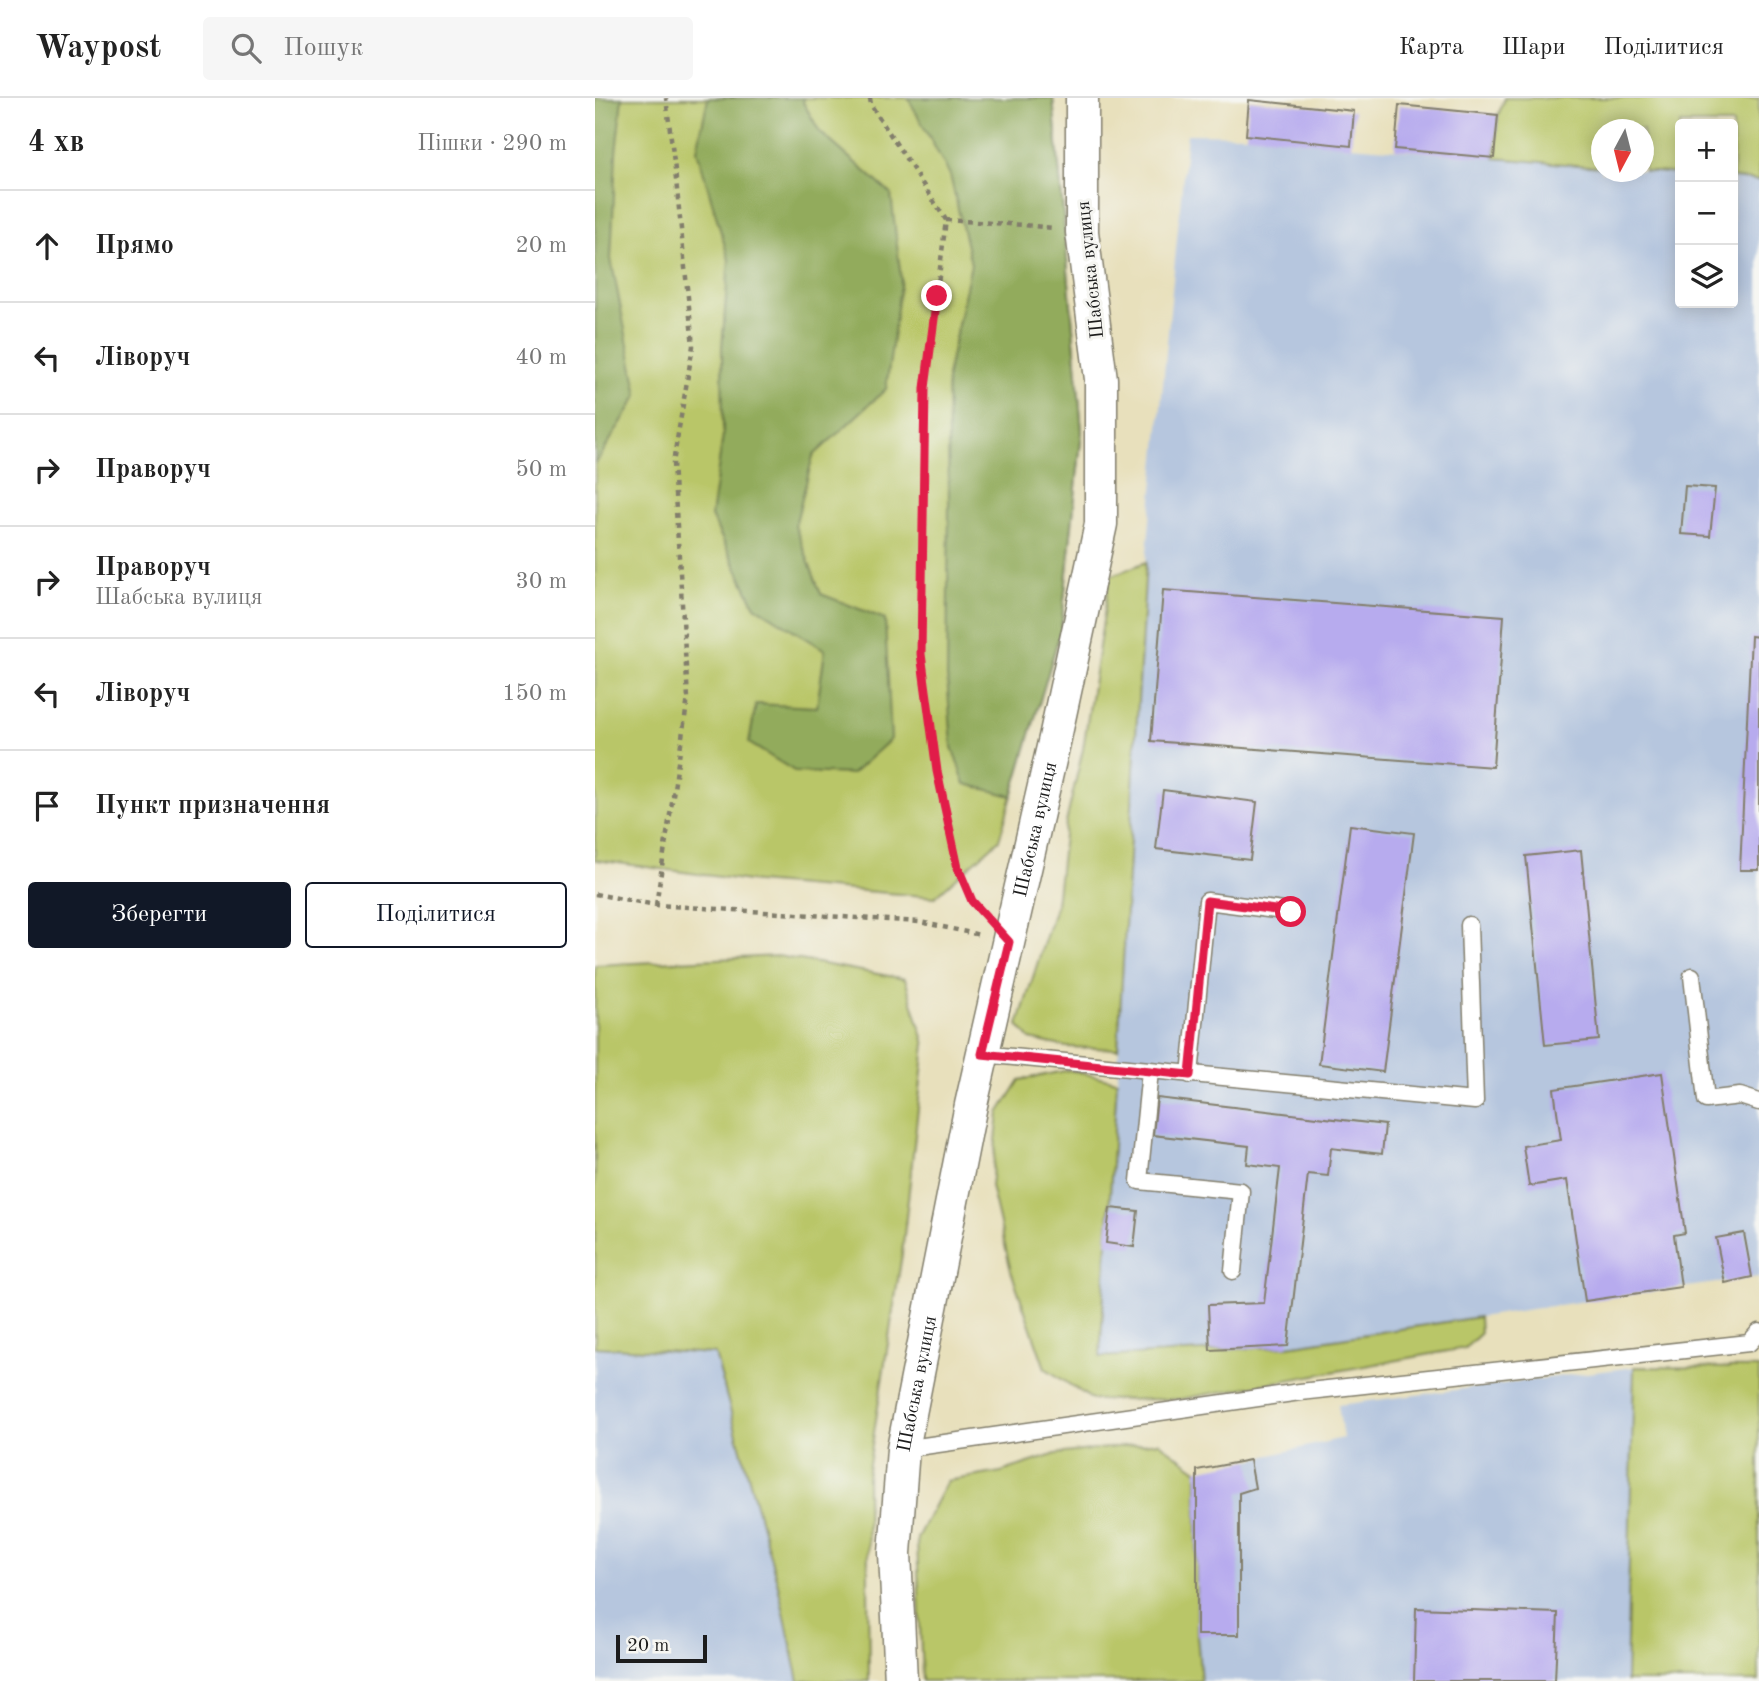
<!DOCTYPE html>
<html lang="uk">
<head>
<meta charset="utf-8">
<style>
	body { margin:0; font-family:"Old Standard TT",serif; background:#f6f6f6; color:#222 }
	.controls { position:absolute; right:21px; top:21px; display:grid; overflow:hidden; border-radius:7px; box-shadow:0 4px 18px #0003 }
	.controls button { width:63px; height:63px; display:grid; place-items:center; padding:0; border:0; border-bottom:2px solid #e0e0e0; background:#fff; color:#222; font:35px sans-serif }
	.compass { position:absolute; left:996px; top:21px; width:63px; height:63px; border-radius:50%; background:#fff; box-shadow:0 4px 18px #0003; rotate:187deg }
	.scale { position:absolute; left:21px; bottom:18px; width:91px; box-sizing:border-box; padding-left:7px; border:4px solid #1c1c1c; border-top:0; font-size:19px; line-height:24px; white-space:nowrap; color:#1c1c1c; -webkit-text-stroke:5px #f6f6f2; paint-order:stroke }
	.stop { position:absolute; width:21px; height:21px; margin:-16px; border:5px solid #e11d48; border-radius:50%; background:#fff }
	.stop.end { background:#e11d48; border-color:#fff; box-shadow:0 2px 7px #0008 }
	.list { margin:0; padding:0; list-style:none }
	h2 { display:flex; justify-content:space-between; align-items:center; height:91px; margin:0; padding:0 28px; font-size:30px }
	h2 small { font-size:23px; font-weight:400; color:#767676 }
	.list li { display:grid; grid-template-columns:46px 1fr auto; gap:21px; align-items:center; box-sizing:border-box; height:112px; padding:0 28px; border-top:2px solid #e0e0e0 }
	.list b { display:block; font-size:26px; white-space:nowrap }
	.list p { margin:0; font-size:23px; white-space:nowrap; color:#767676 }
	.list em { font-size:23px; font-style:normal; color:#767676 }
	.actions { display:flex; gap:14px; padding:21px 28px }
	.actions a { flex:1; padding:16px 0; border:2px solid #111827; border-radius:7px; text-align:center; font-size:24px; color:#111827 }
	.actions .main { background:#111827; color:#fff }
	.icon { flex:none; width:38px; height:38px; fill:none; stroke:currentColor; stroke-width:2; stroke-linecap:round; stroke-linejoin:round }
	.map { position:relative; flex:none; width:1164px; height:1583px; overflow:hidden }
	header { display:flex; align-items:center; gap:42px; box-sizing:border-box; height:98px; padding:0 35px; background:#fff; border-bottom:2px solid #e0e0e0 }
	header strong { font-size:33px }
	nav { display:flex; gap:38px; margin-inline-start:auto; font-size:24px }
	.search { width:490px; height:63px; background:#f6f6f6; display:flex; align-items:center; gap:18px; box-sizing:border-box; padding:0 24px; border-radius:7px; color:#767676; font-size:26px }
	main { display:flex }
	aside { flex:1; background:#fff }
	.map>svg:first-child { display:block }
	.industrial { fill:#b6c6de }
	.green { fill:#b9c667; stroke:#6a7142; stroke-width:2 }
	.forest { fill:#92ab5c; stroke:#57643c; stroke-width:2 }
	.building { fill:#b7abee }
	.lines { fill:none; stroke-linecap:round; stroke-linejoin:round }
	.lane-casing { stroke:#827e6c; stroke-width:19 }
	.street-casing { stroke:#827e6c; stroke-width:35 }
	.path { stroke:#827e6c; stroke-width:4.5; stroke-dasharray:5 5; stroke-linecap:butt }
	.lane { stroke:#fff; stroke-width:16 }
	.street { stroke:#fff; stroke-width:32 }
	.route { stroke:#e11d48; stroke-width:9 }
	.labels { text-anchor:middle; stroke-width:6; stroke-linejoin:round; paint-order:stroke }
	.street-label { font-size:19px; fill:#1c1c1c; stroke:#f6f6f2 }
</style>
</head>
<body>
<header>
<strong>Waypost</strong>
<div class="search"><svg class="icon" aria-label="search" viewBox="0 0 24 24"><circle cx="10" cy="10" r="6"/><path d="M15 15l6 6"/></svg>Пошук</div>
<nav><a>Карта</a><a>Шари</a><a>Поділитися</a></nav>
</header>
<main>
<aside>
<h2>4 хв<small>Пішки · 290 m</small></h2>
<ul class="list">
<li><svg class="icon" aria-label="ahead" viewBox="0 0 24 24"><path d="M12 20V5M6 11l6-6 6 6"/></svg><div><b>Прямо</b></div><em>20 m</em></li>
<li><svg class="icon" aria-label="left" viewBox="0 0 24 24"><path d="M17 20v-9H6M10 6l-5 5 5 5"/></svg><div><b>Ліворуч</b></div><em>40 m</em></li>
<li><svg class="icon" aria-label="right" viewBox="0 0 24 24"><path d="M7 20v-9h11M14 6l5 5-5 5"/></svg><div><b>Праворуч</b></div><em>50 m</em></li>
<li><svg class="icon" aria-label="right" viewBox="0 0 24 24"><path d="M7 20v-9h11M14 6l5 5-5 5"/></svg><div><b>Праворуч</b><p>Шабська вулиця</p></div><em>30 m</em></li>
<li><svg class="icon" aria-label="left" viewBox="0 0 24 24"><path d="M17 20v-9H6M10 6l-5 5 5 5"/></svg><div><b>Ліворуч</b></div><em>150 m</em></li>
<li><svg class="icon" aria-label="arrive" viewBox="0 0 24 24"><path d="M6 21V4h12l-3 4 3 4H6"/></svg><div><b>Пункт призначення</b></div></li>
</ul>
<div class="actions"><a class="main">Зберегти</a><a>Поділитися</a></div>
</aside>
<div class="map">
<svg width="1164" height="1583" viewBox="0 0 1164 1583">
	<rect width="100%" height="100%" fill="#f6f6f2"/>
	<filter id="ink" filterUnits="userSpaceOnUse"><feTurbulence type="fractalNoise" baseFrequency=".0143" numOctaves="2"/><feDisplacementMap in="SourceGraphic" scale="14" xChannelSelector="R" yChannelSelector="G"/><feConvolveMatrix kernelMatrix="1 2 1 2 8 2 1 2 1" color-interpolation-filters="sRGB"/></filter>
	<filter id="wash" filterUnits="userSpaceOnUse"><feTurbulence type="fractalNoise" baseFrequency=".00686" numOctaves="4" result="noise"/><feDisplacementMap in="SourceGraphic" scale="28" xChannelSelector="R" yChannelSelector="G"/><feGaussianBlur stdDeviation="1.57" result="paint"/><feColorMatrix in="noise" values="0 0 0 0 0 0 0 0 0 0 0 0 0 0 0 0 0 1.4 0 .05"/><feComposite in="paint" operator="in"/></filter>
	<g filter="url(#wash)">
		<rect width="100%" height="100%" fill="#e8e0bc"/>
		<path class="industrial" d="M 592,36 L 651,37 L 756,48 L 1006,69 L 1006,74 L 1049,73 L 1085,76 L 1085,205 L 1138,205 L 1138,80 L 1164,83 L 1164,1179 L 990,1203 L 693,1248 L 505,1259 L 511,1145 L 515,1110 L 551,464 Z
			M 0,1249 L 120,1256 L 183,1487 L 204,1583 L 0,1583 Z
			M 1039,1269 L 1031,1583 L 606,1583 L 602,1537 L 602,1372 L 655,1362 L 748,1340 L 743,1307 Z"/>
		<path class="green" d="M 0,0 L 458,0 L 487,333 L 466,531 L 404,742 L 340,799 L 161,784 L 0,762 Z
			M 910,0 L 1164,0 L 1164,83 L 1138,80 L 1138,26 L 1085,26 L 1085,76 L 1049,73 L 1048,32 L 1006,32 L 1006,69 L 899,60 L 903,17 Z
			M 551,464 L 523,951 L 471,949 L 435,941 L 423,927 L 461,806 L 470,729 L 488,651 L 515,478 Z
			M 183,858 L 310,881 L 330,946 L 307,1156 L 272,1379 L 274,1583 L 204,1583 L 183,1487 L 120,1256 L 0,1249 L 0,867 Z
			M 474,972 L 522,983 L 505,1259 L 693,1248 L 884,1219 L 885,1236 L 870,1250 L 586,1301 L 498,1302 L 450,1270 L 416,1173 L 396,1088 L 404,1015 L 425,982 Z
			M 1039,1269 L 1164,1270 L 1164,1583 L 1031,1583 Z
			M 563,1344 L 602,1372 L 602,1537 L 606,1583 L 327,1583 L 322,1440 L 352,1383 L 406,1374 L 461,1356 Z"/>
		<path class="forest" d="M 0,0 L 27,0 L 21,55 L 16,161 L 43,297 L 0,367 Z
			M 113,0 L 209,0 L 208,4 L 225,34 L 296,96 L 306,181 L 291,291 L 218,358 L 200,428 L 226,496 L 290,521 L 296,641 L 257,676 L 201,674 L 154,645 L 161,606 L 222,609 L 230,552 L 160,508 L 116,418 L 128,337 L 127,250 L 134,162 L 102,52 Z
			M 313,0 L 458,0 L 487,333 L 466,531 L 417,698 L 370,686 L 357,649 L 352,578 L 354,404 L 352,278 L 376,166 L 355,77 Z"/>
		<g id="blocks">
			<path class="building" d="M 654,2 L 759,13 L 756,48 L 651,37 Z
				M 804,7 L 903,17 L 899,60 L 800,51 Z
				M 1090,388 L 1120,390 L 1115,438 L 1086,436 Z
				M 568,492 L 909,518 L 898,669 L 556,643 Z
				M 1156,538 L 1164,539 L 1164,772 L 1145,772 Z
				M 568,692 L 662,704 L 655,762 L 561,751 Z
				M 755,727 L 819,735 L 788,974 L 724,966 Z
				M 986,752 L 1004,942 L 950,947 L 931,758 Z
				M 1067,975 L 1090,1135 L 1079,1137 L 1086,1189 L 990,1203 L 972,1082 L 934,1088 L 928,1048 L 966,1042 L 959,991 Z
				M 562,1000 L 790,1027 L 787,1056 L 736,1050 L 733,1078 L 713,1076 L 693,1248 L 615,1252 L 613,1207 L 669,1205 L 685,1070 L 652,1066 L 654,1048 L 558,1037 Z
				M 515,1110 L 543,1113 L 539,1149 L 511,1145 Z
				M 1149,1135 L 1157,1179 L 1130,1185 L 1121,1140 Z
				M 655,1362 L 660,1390 L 644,1395 L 644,1537 L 602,1537 L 602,1372 Z
				M 821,1510 L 963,1515 L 960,1583 L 819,1583 Z"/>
		</g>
	</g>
	<g filter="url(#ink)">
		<use href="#blocks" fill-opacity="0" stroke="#827e6c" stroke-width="2"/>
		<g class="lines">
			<defs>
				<path id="lane" d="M 1097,878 L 1111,1002 L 1145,998 L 1164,1004
					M 387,956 L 880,1003 L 874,827
					M 555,973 L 544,1083 L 646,1093 L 638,1173
					M 595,977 L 612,803 L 696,814
					M 308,1351 L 705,1294 L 1154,1245 L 1164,1234"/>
				<g id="street">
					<path id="s1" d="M 306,1583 L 300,1455 L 308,1351 L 376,1007 L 460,640 L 506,426 L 506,281 L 487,134 L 487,0"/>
				</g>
			</defs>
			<use href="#lane" class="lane-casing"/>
			<use href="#street" class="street-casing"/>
			<path class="path" d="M 275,0 L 276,7 L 351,122 L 330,290 L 326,556 L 342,673 L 363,770 L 377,803 L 388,816
				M 351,122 L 429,127 L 458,130
				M 0,796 L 61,807 L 325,824 L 385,837
				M 61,807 L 93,600 L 78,365 L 98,248 L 80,72 L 71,0"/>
			<use href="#lane" class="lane"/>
			<use href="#street" class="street"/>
		</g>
	</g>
	<g class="lines" filter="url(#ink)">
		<path class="route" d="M 342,198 L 330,290 L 326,556 L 342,673 L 363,770 L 377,803 L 414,844 L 387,956 L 595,977 L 612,803 L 696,814"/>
	</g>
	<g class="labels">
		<g class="street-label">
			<text transform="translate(494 172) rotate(-96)" y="7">Шабська вулиця</text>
			<text dy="7" stroke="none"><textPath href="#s1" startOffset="866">Шабська вулиця</textPath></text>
			<text dy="7" stroke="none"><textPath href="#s1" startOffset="299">Шабська вулиця</textPath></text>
		</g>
	</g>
</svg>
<div class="controls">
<button>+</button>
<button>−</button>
<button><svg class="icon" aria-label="layers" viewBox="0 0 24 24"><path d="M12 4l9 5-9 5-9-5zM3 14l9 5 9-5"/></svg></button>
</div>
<svg class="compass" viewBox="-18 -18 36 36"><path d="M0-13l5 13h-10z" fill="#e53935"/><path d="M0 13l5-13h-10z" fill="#767676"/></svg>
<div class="scale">20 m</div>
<div class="stop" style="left:696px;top:814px"></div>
<div class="stop end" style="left:342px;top:198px"></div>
</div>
</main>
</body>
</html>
